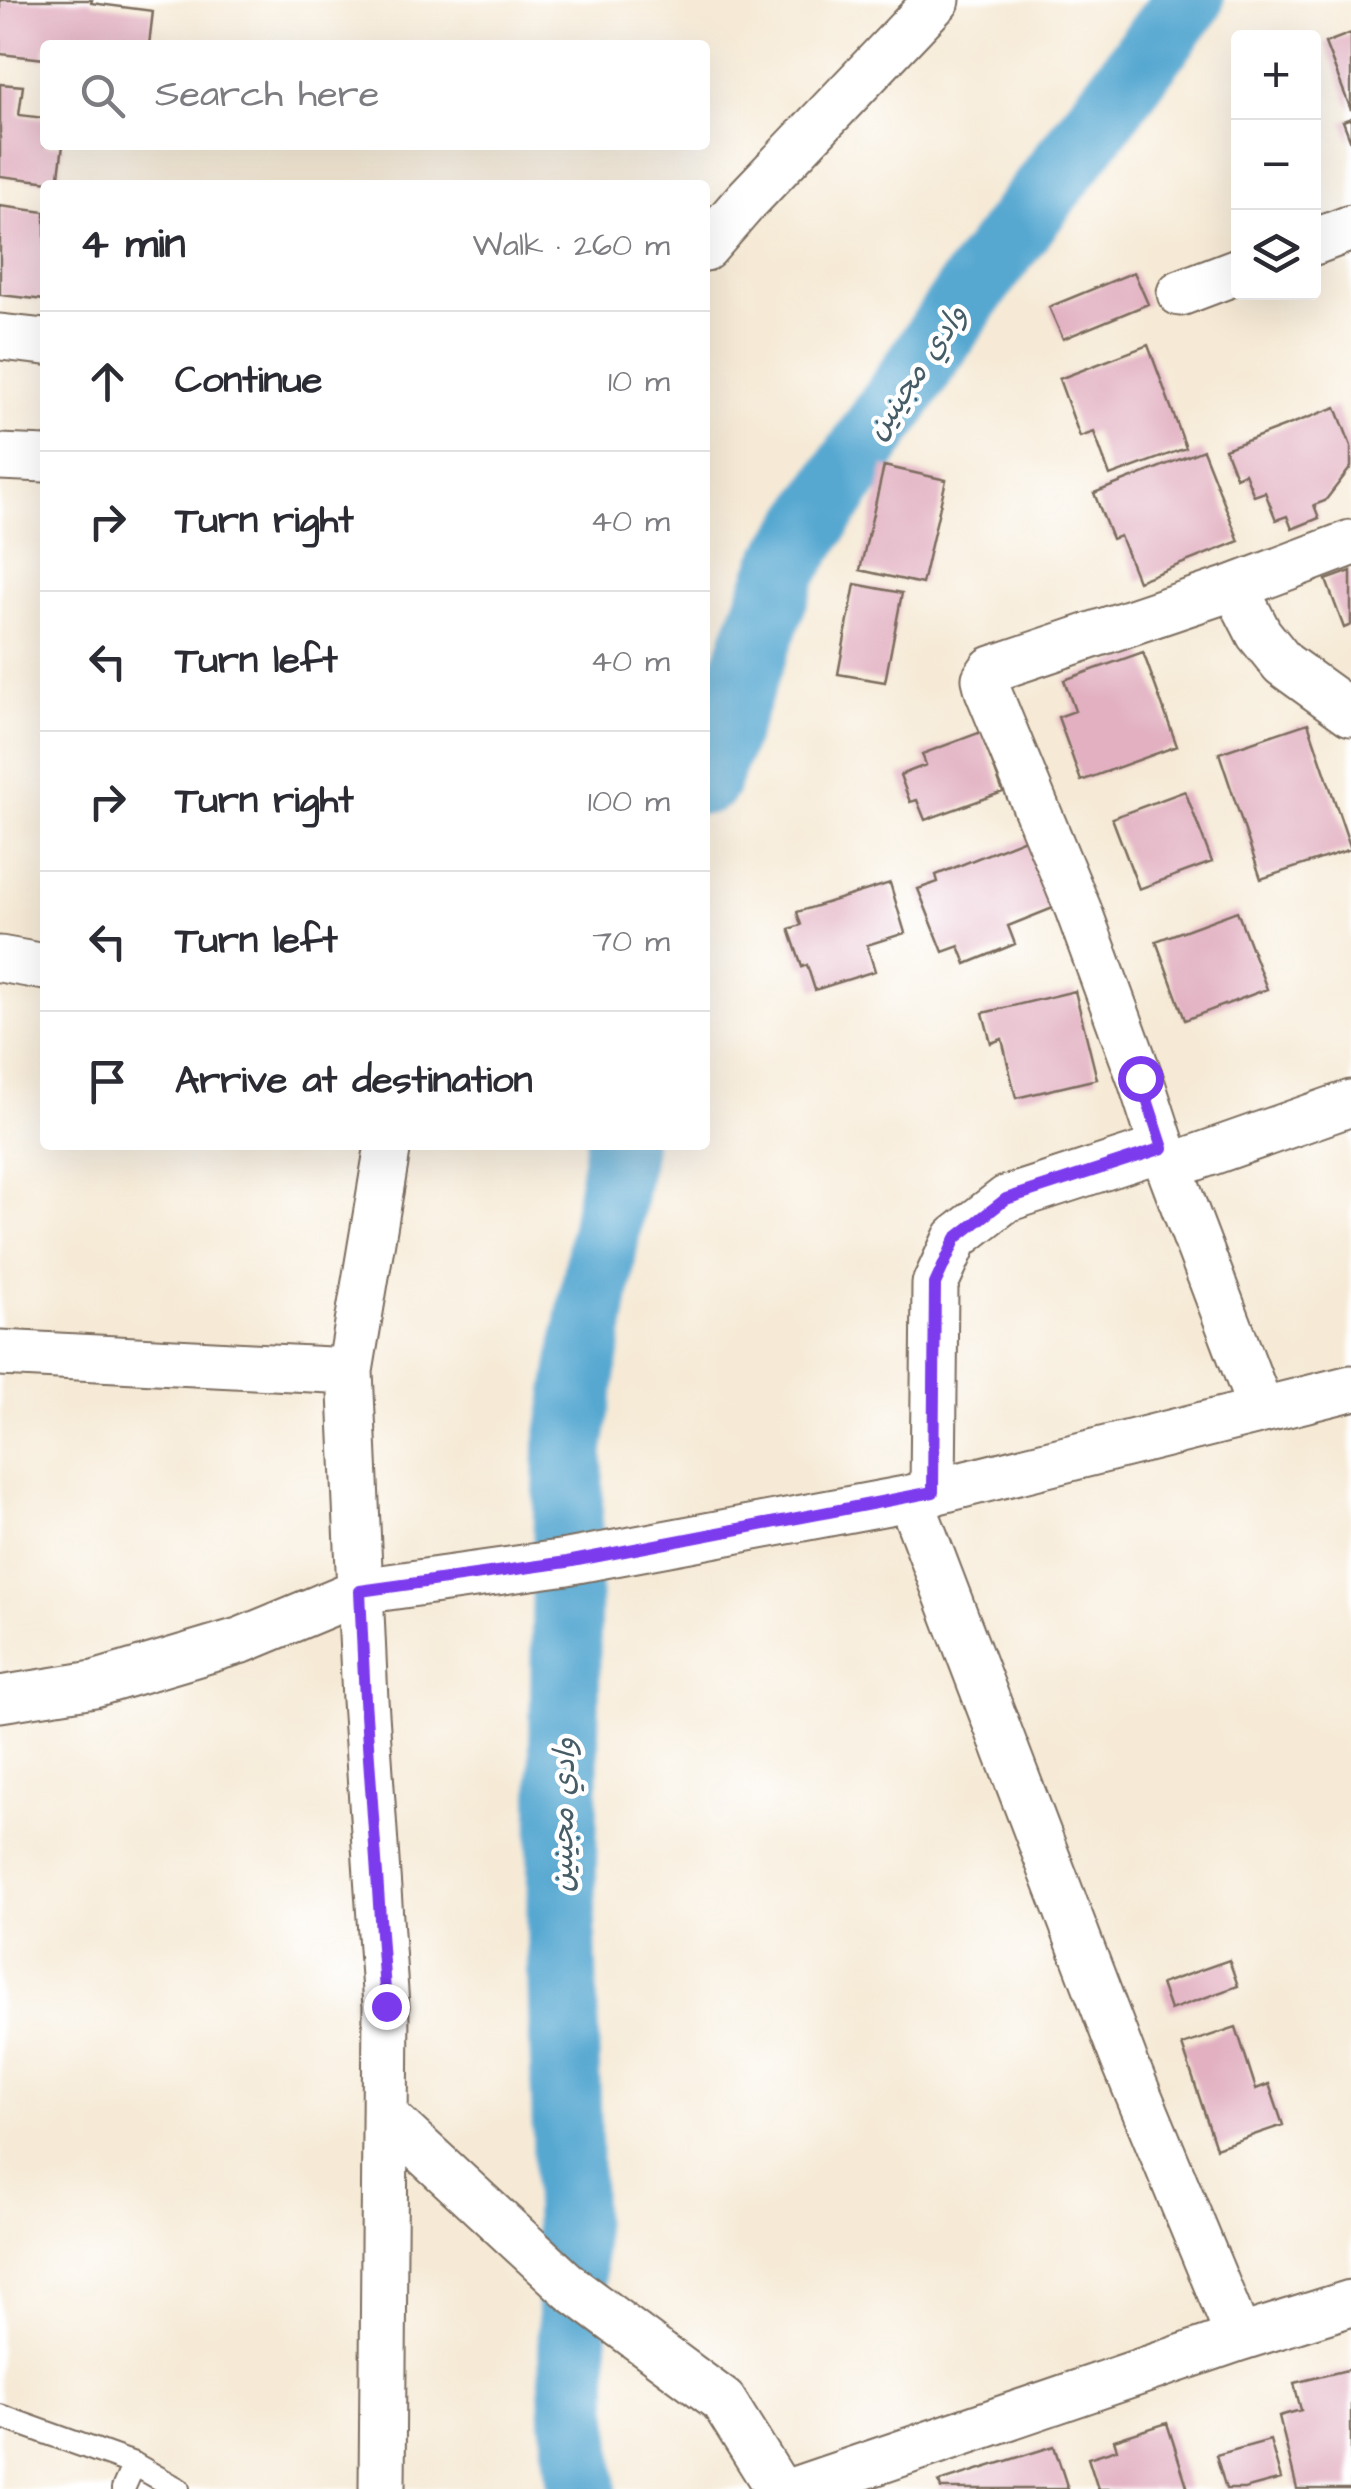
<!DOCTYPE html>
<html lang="en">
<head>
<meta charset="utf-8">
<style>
	body { margin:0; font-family:"Architects Daughter","Playpen Sans Arabic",sans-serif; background:#f7f7f7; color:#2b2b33 }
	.controls { position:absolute; right:30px; top:30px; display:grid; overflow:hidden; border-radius:10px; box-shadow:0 10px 40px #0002 }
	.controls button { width:90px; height:90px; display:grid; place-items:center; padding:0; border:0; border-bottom:2px solid #e1e1e2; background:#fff; color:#2b2b33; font:50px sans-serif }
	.stop { position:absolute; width:30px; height:30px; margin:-22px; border:8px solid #7c3aed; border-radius:50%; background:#fff }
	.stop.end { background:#7c3aed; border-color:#fff; box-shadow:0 2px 10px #0008 }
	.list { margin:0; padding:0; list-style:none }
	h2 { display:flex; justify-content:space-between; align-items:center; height:130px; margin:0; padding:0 40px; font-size:42px }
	h2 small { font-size:32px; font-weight:400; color:#7c7c81 }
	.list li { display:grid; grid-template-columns:65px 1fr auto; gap:30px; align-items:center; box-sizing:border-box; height:140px; padding:0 40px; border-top:2px solid #e1e1e2 }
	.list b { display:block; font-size:38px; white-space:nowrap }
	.list em { font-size:32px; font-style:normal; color:#7c7c81 }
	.icon { flex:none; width:55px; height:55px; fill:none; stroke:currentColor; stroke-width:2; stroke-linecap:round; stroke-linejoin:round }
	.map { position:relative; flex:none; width:1351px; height:2489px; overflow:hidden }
	.search { position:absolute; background:#fff; box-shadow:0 10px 40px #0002; left:40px; top:40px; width:670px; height:110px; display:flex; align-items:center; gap:25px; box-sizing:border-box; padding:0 35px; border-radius:10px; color:#7c7c81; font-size:38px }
	.panel { position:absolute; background:#fff; box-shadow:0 10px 40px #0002; left:40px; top:180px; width:670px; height:970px; border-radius:10px }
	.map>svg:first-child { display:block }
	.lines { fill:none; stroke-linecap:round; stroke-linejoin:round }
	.river { stroke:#57a8d1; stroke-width:70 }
	.building { fill:#e2b0c1 }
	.service-casing { stroke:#7c6d5e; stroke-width:26 }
	.minor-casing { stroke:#7c6d5e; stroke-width:49 }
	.service { stroke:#fff; stroke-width:22 }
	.minor { stroke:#fff; stroke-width:45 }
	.route { stroke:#7c3aed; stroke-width:12 }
	.labels { text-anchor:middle; stroke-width:9; stroke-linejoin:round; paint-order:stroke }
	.water-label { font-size:30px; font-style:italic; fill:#465c66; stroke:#fff }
</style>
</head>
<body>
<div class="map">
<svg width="1351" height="2489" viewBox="0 0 1351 2489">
	<rect width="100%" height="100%" fill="#fff"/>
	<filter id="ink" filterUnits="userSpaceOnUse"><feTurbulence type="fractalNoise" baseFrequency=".01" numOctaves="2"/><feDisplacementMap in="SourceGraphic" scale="20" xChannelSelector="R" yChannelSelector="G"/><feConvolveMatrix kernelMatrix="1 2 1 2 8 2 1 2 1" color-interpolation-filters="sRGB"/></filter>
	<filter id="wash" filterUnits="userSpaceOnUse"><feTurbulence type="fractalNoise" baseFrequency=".0048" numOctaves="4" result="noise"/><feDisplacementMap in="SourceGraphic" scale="40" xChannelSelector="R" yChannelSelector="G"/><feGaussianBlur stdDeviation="2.25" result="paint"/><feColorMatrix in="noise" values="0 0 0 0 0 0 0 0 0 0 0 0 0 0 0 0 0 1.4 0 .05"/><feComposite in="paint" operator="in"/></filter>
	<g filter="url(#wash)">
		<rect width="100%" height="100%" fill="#f6ead6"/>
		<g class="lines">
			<path class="river" d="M 705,780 L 784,568 L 970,291 L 1189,0
				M 582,2489 L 575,2418 L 561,1930 L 569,1447 L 620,1145"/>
		</g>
		<g id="blocks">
			<path class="building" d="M 0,0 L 92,0 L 91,3 L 153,11 L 149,45 L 45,45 L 45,59 L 0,54 Z
				M 1351,33 L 1351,110 L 1325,43 Z
				M 0,84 L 23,86 L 19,115 L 45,118 L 45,145 L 63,145 L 58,183 L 0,176 Z
				M 1351,118 L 1351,142 L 1343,121 Z
				M 0,206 L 45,212 L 45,300 L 0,295 Z
				M 1134,272 L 1148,304 L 1063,339 L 1049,307 Z
				M 1148,345 L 1186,448 L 1110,476 L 1094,432 L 1080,437 L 1059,379 Z
				M 1336,407 L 1351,446 L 1351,467 L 1325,501 L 1314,505 L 1319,518 L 1292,529 L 1287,516 L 1276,520 L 1265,492 L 1254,496 L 1245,473 L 1236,477 L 1225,449 Z
				M 1203,450 L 1239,541 L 1138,581 L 1120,536 L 1112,539 L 1094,493 Z
				M 884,466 L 946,480 L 922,584 L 860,570 Z
				M 1351,571 L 1351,625 L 1344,628 L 1326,580 Z
				M 855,584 L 902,593 L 885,682 L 838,674 Z
				M 1143,652 L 1177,746 L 1081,781 L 1058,717 L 1075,711 L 1064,680 Z
				M 1308,723 L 1351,849 L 1261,879 L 1219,753 Z
				M 981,732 L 1003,792 L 925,820 L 917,800 L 910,802 L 900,775 L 926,765 L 922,754 Z
				M 1185,791 L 1212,862 L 1139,889 L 1112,818 Z
				M 1035,835 L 1063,904 L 1008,926 L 1015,944 L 966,964 L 959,946 L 943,952 L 918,889 L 938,882 L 936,875 Z
				M 890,883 L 905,933 L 867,945 L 875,971 L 815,990 L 807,965 L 802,967 L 789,929 L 801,925 L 797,912 Z
				M 1237,911 L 1267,989 L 1185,1020 L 1156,941 Z
				M 1075,991 L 1097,1079 L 1016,1098 L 1002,1039 L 991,1043 L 983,1013 Z
				M 1229,1960 L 1238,1986 L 1170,2010 L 1161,1984 Z
				M 1236,2027 L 1256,2089 L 1269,2084 L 1283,2125 L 1216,2148 L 1182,2045 Z
				M 1351,2369 L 1351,2489 L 1297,2489 L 1279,2416 L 1301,2410 L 1294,2383 Z
				M 1167,2423 L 1188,2489 L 1098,2489 L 1088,2458 L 1117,2449 L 1114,2440 Z
				M 1270,2440 L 1281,2479 L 1244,2489 L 1226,2489 L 1216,2455 Z
				M 1054,2446 L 1068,2489 L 941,2489 L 939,2482 Z"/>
		</g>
	</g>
	<g filter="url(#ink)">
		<use href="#blocks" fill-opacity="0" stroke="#7c6d5e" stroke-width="2.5"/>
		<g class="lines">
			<defs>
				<path id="service" d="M 0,2416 L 134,2464 L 178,2489
					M 123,2489 L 134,2464"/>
				<path id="minor" d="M 1314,242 L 1351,228
					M 705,248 L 745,202 L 937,0
					M 1180,293 L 1238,271
					M 0,337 L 45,342
					M 0,457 L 45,459
					M 1235,587 L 1259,634 L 1283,664 L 1351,713
					M 0,959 L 45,967
					M 1169,1167 L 1351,1103
					M 0,1353 L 350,1371
					M 1261,1410 L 1169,1167 L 1140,1078 L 1078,909 L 988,691 L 985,679 L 992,669 L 1235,587 L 1351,543
					M 933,1493 L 935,1284 L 956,1238 L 1006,1199 L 1163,1148
					M 910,1498 L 1124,2060 L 1239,2338
					M 0,1699 L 94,1684 L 242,1640 L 360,1591 L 567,1562 L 910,1498 L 1351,1388
					M 385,2116 L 572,2289 L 723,2401 L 778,2489
					M 382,2489 L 386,2006 L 365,1700 L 350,1371 L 388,1145
					M 797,2489 L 1239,2338 L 1351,2303"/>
			</defs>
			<use href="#service" class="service-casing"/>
			<use href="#minor" class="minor-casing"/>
			<use href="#service" class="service"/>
			<use href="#minor" class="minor"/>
		</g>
	</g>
	<g class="lines" filter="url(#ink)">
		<path class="route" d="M 386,2006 L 365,1700 L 360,1591 L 567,1562 L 933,1492 L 935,1284 L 956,1238 L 1006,1199 L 1163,1148 L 1140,1078"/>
	</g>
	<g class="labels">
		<g class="water-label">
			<text transform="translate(916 372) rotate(-56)" y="10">وادي مجينين</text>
			<text transform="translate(563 1815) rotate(-89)" y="10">وادي مجينين</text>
		</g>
	</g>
</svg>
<div class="controls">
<button>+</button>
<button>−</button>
<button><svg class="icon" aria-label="layers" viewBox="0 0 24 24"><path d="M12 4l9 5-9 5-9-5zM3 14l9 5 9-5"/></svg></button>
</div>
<div class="stop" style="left:1140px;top:1078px"></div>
<div class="stop end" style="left:386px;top:2006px"></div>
<div class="search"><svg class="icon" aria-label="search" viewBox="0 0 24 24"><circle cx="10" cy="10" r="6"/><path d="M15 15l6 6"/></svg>Search here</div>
<section class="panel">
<h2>4 min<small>Walk · 260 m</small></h2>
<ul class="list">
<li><svg class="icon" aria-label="ahead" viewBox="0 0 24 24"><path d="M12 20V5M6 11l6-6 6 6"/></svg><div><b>Continue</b></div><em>10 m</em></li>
<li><svg class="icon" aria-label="right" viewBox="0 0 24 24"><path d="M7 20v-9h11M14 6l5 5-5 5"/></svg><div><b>Turn right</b></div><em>40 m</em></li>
<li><svg class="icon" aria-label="left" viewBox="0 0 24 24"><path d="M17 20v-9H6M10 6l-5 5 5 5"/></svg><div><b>Turn left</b></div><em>40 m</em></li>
<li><svg class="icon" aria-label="right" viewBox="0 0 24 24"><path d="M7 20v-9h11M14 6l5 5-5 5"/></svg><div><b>Turn right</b></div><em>100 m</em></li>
<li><svg class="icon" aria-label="left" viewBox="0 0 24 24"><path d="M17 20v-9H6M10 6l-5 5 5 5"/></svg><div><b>Turn left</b></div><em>70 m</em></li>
<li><svg class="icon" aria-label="arrive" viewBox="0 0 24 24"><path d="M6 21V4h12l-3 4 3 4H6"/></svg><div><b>Arrive at destination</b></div></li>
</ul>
</section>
</div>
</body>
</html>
